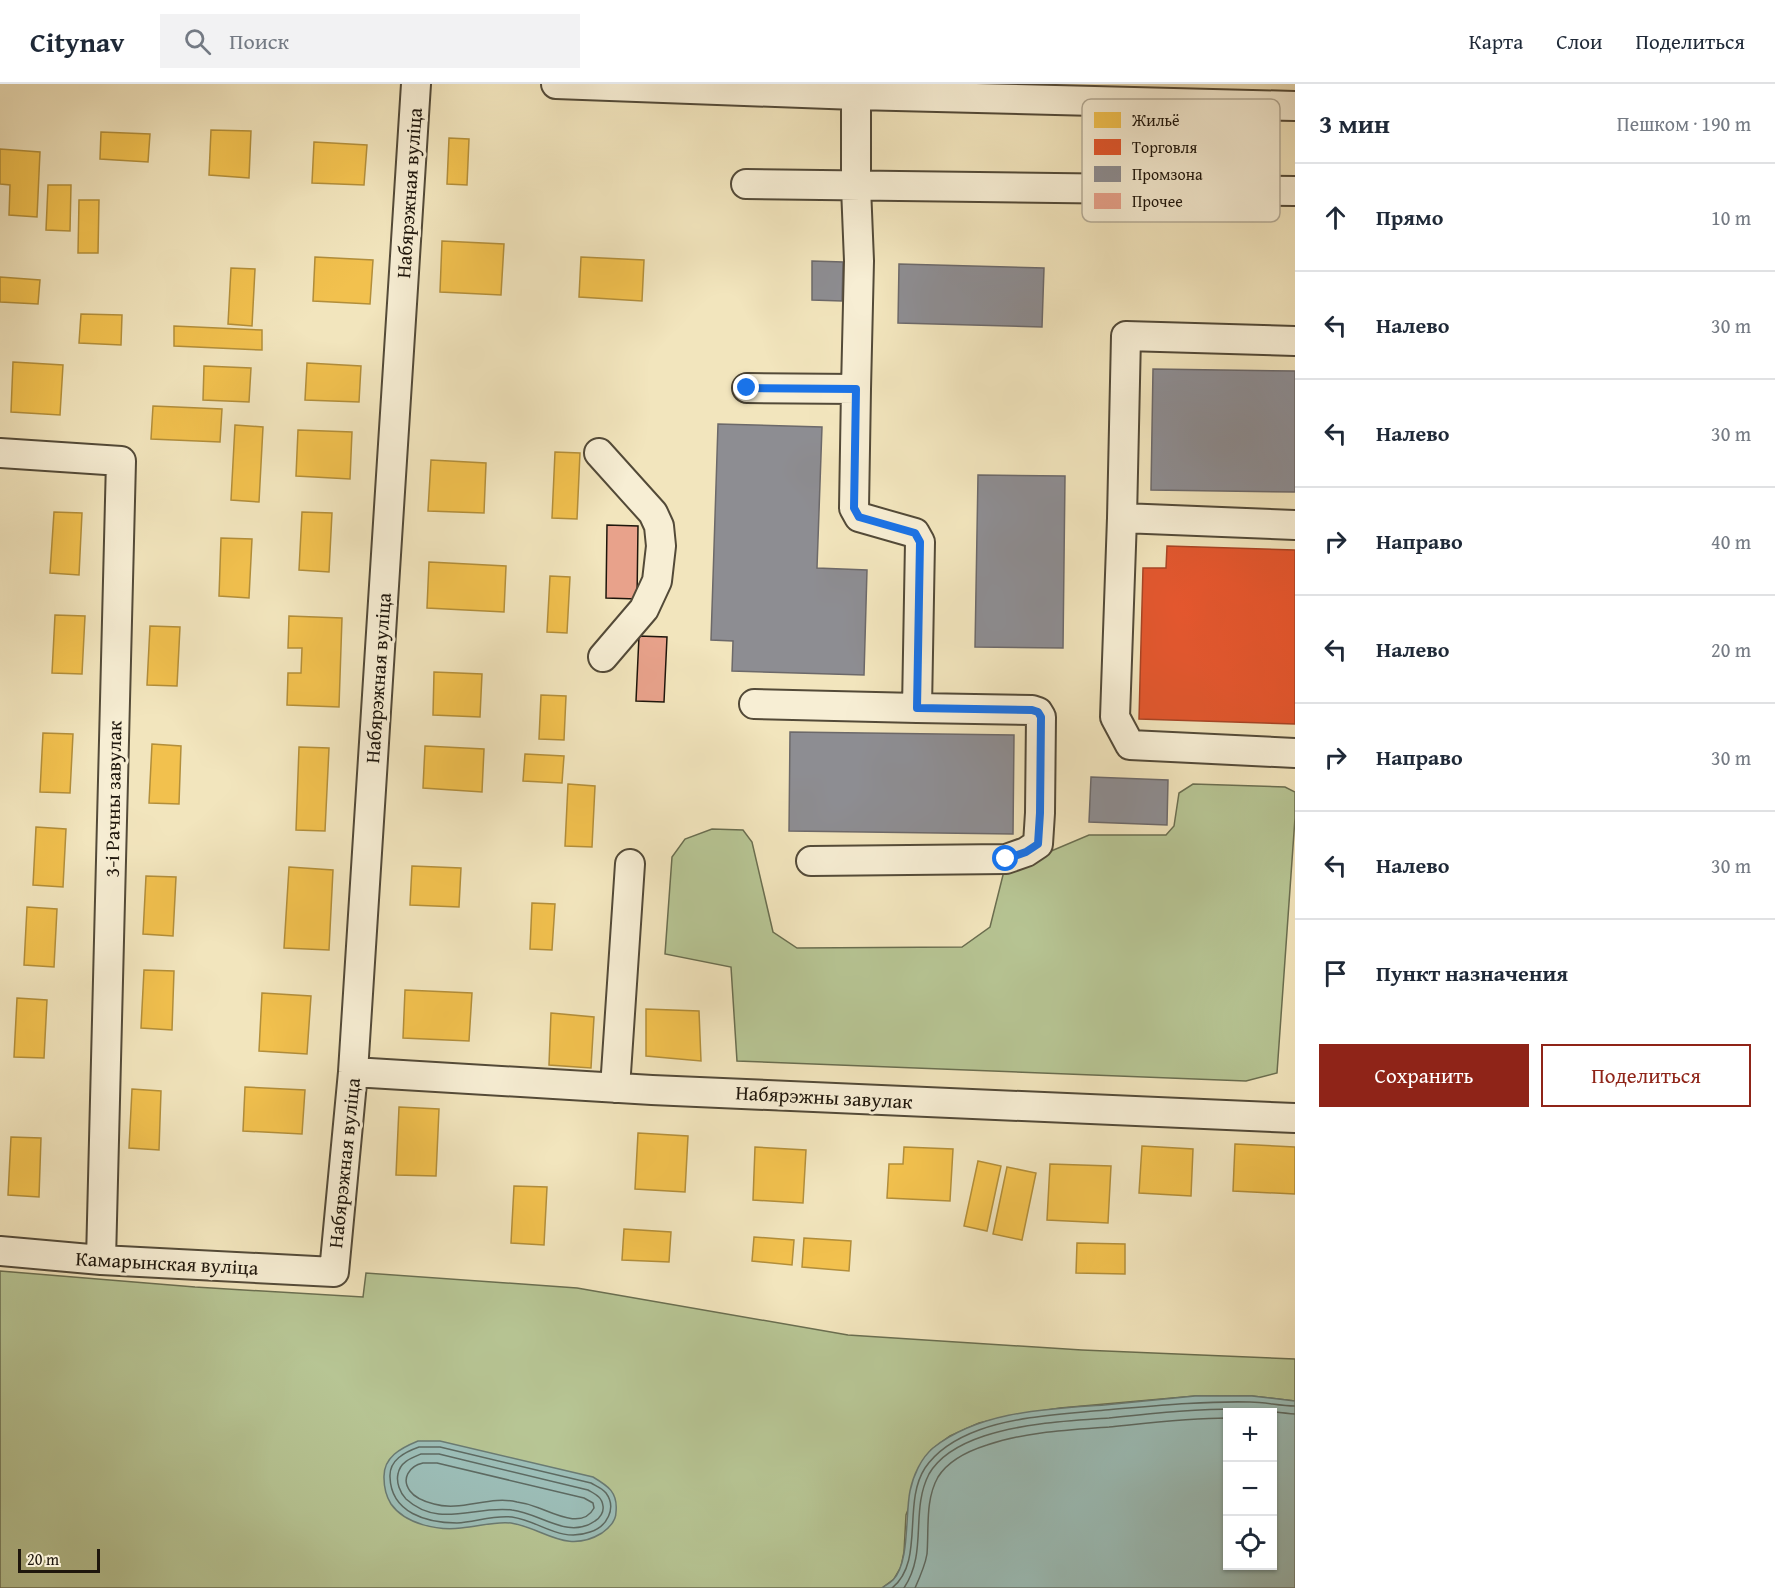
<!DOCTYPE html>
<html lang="ru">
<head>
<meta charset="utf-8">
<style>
	body { margin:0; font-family:"Gentium Book Plus",serif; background:#f2f2f3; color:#1f2937 }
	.controls { position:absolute; right:18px; bottom:18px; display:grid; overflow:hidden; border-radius:0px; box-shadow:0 2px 4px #0004 }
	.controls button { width:54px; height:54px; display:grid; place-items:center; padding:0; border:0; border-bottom:2px solid #e0e1e3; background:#fff; color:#1f2937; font:30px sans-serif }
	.scale { position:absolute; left:18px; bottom:15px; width:82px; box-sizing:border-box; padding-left:6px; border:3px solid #1e160c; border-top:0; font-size:16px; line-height:21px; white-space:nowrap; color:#1e160c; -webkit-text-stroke:4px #f7eed4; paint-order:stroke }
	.stop { position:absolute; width:18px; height:18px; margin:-14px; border:4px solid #1a73e8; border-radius:50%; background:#fff }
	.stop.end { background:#1a73e8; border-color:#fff; box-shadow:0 2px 6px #0008 }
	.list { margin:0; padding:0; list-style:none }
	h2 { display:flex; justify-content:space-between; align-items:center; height:78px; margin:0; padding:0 24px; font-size:26px }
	h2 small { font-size:20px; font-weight:400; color:#747a83 }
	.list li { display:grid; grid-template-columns:39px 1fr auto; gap:18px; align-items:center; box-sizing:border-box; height:108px; padding:0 24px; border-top:2px solid #e0e1e3 }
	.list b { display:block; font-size:22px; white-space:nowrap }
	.list em { font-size:20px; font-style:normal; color:#747a83 }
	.actions { display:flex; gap:12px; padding:18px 24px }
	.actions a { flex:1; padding:14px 0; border:2px solid #8f2418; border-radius:0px; text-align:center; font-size:21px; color:#8f2418 }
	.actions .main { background:#8f2418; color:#fff }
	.icon { flex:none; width:33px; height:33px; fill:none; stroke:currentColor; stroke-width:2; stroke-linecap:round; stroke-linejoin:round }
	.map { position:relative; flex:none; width:1295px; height:1504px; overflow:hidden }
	header { display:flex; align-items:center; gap:36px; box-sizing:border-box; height:84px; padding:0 30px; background:#fff; border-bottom:2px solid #e0e1e3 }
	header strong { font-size:28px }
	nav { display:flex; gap:33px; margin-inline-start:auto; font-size:21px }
	.search { width:420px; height:54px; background:#f2f2f3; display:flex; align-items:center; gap:15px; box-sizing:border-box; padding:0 21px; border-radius:0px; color:#747a83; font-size:22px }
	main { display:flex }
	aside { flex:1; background:#fff }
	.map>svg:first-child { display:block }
	.green { fill:#b7c594; stroke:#6a6e50; stroke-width:1.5 }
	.water { fill:#9cbeb8; stroke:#6a7b73; stroke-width:1.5; fill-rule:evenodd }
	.homes { fill:#f2c14e; stroke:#b28e3a; stroke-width:1.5 }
	.shops { fill:#e4572e; stroke:#a94424; stroke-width:1.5 }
	.industry { fill:#8d8d92; stroke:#6c696a; stroke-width:1.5 }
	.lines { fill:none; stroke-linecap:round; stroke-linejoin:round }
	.shore { stroke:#5d6a62; stroke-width:1.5 }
	.building { fill:#e8a28b; stroke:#1e160c; stroke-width:1.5 }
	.minor-casing { stroke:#534a38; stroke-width:32 }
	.minor { stroke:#f7eed4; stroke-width:28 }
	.route { stroke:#1a73e8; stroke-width:8 }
	.labels { text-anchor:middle; stroke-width:6; stroke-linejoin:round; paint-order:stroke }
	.street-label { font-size:20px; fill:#1e160c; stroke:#f7eed4 }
	.key { fill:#f7eed4; stroke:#b6ad98; stroke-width:1.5 }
	.key-label { font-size:16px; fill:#1e160c }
</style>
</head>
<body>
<header>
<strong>Citynav</strong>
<div class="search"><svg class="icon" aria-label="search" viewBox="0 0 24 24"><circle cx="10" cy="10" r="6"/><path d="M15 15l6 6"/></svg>Поиск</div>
<nav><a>Карта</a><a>Слои</a><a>Поделиться</a></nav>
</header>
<main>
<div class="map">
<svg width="1295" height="1504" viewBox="0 0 1295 1504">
	<rect width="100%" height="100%" fill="#f2e5bd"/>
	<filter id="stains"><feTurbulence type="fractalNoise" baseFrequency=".00333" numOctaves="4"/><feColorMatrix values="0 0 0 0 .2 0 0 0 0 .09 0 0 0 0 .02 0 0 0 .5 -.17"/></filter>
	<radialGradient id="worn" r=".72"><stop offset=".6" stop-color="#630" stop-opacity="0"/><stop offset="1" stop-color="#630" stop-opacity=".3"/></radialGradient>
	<path class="green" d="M 1193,700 L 1285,703 L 1295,708 L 1295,734 L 1277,989 L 1246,997 L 737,977 L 731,883 L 665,870 L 672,773 L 685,755 L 712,745 L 743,746 L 752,758 L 773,848 L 797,864 L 962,863 L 990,843 L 1004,787 L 1089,751 L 1166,751 L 1174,742 L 1179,709 Z
		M 0,1187 L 195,1203 L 363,1213 L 366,1189 L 577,1204 L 848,1251 L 1082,1266 L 1295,1275 L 1295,1317 L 1252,1312 L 1195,1312 L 1060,1324 L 1014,1331 L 979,1339 L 950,1352 L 931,1366 L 906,1431 L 904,1468 L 901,1483 L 894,1495 L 882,1504 L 0,1504 Z"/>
	<path class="water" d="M 1195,1312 L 1252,1312 L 1295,1317 L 1295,1504 L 882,1504 C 886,1501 890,1499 893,1496 C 910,1478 905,1431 910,1407 C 913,1392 921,1374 933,1364 C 980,1327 1047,1325 1104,1321 C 1134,1318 1164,1315 1195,1312 ZM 1272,1328 L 1272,1482 L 1228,1482 L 1228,1328 Z
		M 418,1357 L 440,1357 L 593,1393 C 608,1402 618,1408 616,1428 C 616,1437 609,1444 602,1449 C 566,1471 544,1444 511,1439 C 494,1437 478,1443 461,1444 C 438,1447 405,1440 391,1420 C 386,1412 384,1402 384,1394 C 383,1373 401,1364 418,1357 Z"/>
	<path class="homes" d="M 211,46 L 251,47 L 249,94 L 209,91 Z
		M 101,48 L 150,50 L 148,78 L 100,75 Z
		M 449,54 L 469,55 L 467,101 L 447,100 Z
		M 314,58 L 367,61 L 364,101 L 312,99 Z
		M 0,65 L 40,68 L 37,133 L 9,131 L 10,101 L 0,100 Z
		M 48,101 L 71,101 L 70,147 L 46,146 Z
		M 79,116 L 99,116 L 98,169 L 78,169 Z
		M 442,157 L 504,160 L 501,211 L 440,208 Z
		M 315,173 L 373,176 L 370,220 L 313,217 Z
		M 581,173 L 644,176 L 642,217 L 579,213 Z
		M 231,184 L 255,185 L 252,242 L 228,240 Z
		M 0,193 L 40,196 L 38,220 L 0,218 Z
		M 81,230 L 122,231 L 121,261 L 79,259 Z
		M 174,242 L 262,246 L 262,266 L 174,262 Z
		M 13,278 L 63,281 L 60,331 L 11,328 Z
		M 307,279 L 361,282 L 359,318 L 305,316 Z
		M 204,282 L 251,284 L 249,318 L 203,316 Z
		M 153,322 L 222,325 L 220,358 L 151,355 Z
		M 235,341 L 263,343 L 259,418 L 231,416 Z
		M 298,346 L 352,348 L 350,395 L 296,392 Z
		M 555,368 L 580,369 L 577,435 L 552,434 Z
		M 431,376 L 486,379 L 484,429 L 428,427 Z
		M 54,428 L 82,429 L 79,491 L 50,489 Z
		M 302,428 L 332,429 L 329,488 L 299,486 Z
		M 221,454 L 252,455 L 249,514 L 219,512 Z
		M 429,478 L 506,482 L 504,528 L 427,524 Z
		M 550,492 L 570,493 L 567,549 L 547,548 Z
		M 55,531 L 85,532 L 82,590 L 52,589 Z
		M 289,532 L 342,534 L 339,623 L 287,621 L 288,589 L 301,589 L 302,564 L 288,564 Z
		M 150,542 L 180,543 L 177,602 L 147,601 Z
		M 434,588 L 482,590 L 480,633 L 433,631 Z
		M 541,611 L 566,612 L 564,656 L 539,655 Z
		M 43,649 L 73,650 L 70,709 L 40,708 Z
		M 152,660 L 181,662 L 179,720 L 149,719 Z
		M 425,662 L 484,665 L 482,708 L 423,704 Z
		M 299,663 L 329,664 L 325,747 L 296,746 Z
		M 525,670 L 564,672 L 562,699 L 523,697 Z
		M 568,700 L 595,702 L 592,763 L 565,762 Z
		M 36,743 L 66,745 L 63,803 L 33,801 Z
		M 412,782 L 461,784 L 459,823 L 410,821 Z
		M 289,783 L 333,786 L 329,866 L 284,864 Z
		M 146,792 L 176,793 L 173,852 L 143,850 Z
		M 532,819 L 555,820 L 552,866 L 530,865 Z
		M 27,823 L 57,825 L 54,883 L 24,881 Z
		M 144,886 L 174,887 L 172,946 L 141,944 Z
		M 405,906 L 472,909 L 469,957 L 403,954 Z
		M 262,909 L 311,912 L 307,970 L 259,967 Z
		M 17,914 L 47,916 L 44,974 L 14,973 Z
		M 646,925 L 699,927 L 701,977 L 646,972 Z
		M 551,929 L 594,933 L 591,984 L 549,981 Z
		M 245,1003 L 305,1006 L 302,1050 L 243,1047 Z
		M 132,1005 L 161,1007 L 159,1066 L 129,1064 Z
		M 399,1023 L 439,1025 L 436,1092 L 396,1091 Z
		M 638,1049 L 688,1052 L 685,1108 L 635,1105 Z
		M 11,1053 L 41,1054 L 39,1113 L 8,1111 Z
		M 1235,1060 L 1295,1063 L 1295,1110 L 1233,1107 Z
		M 1142,1062 L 1193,1065 L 1191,1112 L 1139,1109 Z
		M 755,1063 L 806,1066 L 803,1119 L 753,1116 Z
		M 904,1063 L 953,1065 L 950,1117 L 887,1114 L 889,1080 L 903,1080 Z
		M 978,1077 L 1001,1082 L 987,1147 L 964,1142 Z
		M 1050,1080 L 1111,1082 L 1108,1139 L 1047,1136 Z
		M 1007,1083 L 1036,1089 L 1022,1156 L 993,1150 Z
		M 514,1102 L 547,1103 L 544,1161 L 511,1159 Z
		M 624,1145 L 671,1148 L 669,1178 L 622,1176 Z
		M 754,1153 L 794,1156 L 792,1181 L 752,1177 Z
		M 804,1154 L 851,1157 L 849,1187 L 802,1183 Z
		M 1077,1159 L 1125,1160 L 1125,1190 L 1076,1189 Z"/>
	<path class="shops" d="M 1167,462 L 1295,466 L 1295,640 L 1139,635 L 1143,484 L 1166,484 Z"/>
	<path class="industry" d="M 812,177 L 843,178 L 842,217 L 812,216 Z
		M 899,180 L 1044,184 L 1042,243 L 898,239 Z
		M 1153,285 L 1295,287 L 1295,408 L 1151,406 Z
		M 718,340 L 822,343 L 817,484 L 867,486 L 864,591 L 732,587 L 733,557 L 711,556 Z
		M 978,391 L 1065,392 L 1063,564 L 975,563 Z
		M 790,648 L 1014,651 L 1013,750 L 789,747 Z
		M 1091,693 L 1168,696 L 1167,741 L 1089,738 Z"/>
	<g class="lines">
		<path class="shore" d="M 419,1363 L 440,1363 L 591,1399 C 596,1402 602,1404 606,1409 C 617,1424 607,1443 590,1448 C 560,1459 540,1437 512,1433 C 493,1431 475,1438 457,1439 C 427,1439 391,1429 390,1393 C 389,1376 405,1368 419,1363 Z
			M 421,1370 L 439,1370 L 588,1406 C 595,1410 602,1413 603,1422 C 604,1428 600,1434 595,1437 C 568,1456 540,1429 512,1426 C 475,1421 439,1445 406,1415 C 400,1409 396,1398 398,1390 C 400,1378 411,1374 421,1370 Z
			M 437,1379 L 584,1414 L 593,1419 L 594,1424 C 583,1445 555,1430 539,1424 C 532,1421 525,1419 517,1418 C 490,1411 461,1428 434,1420 C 426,1418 415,1414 410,1407 C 401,1395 409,1382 423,1379 C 427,1379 433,1379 437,1379 Z
			M 892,1504 C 925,1478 902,1419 925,1384 C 938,1365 957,1354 979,1346 C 1017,1332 1065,1330 1105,1326 C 1153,1322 1201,1317 1250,1318 C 1265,1318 1280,1322 1295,1322
			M 904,1504 C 928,1468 910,1427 929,1390 C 940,1371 963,1359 984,1352 C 1024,1339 1068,1337 1109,1334 C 1156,1329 1203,1324 1250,1325 C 1265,1326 1280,1329 1295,1330
			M 915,1504 C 920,1493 925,1482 927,1470 C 929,1445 925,1416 938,1393 C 948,1377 968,1367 987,1361 C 1025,1348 1068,1346 1109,1343 C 1148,1339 1188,1334 1228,1334"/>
	</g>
	<path class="building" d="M 607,441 L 638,442 L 637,515 L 606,514 Z
		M 639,552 L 667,553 L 664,618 L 636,617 Z"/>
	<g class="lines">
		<defs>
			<path id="minor" d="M 556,0 L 856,11 L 1295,22
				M 746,100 L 1295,107
				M 1295,257 L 1126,252 L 1122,434 L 1295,441
				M 747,304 L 856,305 L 859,177 L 856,103 L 856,11
				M 0,369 L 121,377 L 101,1176
				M 599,369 L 653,429 L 659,442 L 661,462 L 657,497 L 644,525 L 603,573
				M 1122,434 L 1115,633 L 1130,661 L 1295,669
				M 754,620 L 917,624
				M 811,777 L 1006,775 L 1026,768 L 1038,760 L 1040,729 L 1041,633 L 1038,628 L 1032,626 L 917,624 L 920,458 L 915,449 L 859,433 L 854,424 L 856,305
				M 353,988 L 652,1006 L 1295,1034
				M 615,1004 L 630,780
				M 0,1167 L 101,1176 L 334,1188 L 353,988 L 416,0"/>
		</defs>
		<use href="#minor" class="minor-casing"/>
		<use href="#minor" class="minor"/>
	</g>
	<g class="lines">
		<path class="route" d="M 747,304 L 856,305 L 854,424 L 859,433 L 915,449 L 920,458 L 917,624 L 1032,626 L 1038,628 L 1041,633 L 1040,729 L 1038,760 L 1026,768 L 1006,775"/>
	</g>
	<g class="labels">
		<g class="street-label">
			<text transform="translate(409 109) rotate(-86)" y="7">Набярэжная вуліца</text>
			<text transform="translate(378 594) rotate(-86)" y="7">Набярэжная вуліца</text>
			<text transform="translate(113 715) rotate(-89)" y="7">3-і Рачны завулак</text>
			<text transform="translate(824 1013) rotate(3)" y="7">Набярэжны завулак</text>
			<text transform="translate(344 1079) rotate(-84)" y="7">Набярэжная вуліца</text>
			<text transform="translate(167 1179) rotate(3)" y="7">Камарынская вуліца</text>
		</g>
	</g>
	<rect x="1082" y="15" width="198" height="123" rx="9" class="key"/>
	<rect x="1094" y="28" width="27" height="16" fill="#f2c14e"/>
	<rect x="1094" y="55" width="27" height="16" fill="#e4572e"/>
	<rect x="1094" y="82" width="27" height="16" fill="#8d8d92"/>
	<rect x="1094" y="109" width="27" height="16" fill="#e8a28b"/>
	<g class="key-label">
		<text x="1132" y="42">Жильё</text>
		<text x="1132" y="69">Торговля</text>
		<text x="1132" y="96">Промзона</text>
		<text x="1132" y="123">Прочее</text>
	</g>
	<rect width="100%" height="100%" filter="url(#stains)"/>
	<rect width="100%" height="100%" fill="url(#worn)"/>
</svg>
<div class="controls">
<button>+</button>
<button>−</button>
<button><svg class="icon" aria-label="locate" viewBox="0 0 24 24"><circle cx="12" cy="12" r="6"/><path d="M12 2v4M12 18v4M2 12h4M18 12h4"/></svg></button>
</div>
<div class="scale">20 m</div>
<div class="stop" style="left:1006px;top:775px"></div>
<div class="stop end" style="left:747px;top:304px"></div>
</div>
<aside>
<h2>3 мин<small>Пешком · 190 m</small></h2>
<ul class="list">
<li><svg class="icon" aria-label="ahead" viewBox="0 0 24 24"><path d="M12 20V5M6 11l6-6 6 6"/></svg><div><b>Прямо</b></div><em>10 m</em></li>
<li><svg class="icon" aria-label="left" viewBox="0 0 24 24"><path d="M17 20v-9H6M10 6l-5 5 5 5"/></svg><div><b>Налево</b></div><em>30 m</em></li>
<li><svg class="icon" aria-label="left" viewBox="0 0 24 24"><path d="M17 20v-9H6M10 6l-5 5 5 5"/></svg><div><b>Налево</b></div><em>30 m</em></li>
<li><svg class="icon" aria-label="right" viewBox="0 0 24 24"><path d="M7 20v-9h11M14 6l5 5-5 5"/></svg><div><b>Направо</b></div><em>40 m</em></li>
<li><svg class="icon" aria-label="left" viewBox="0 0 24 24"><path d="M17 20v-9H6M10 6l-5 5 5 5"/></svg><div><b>Налево</b></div><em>20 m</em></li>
<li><svg class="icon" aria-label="right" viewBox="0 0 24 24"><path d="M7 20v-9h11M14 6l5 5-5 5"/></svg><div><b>Направо</b></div><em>30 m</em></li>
<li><svg class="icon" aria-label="left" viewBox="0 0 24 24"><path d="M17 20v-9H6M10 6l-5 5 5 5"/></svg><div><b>Налево</b></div><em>30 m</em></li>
<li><svg class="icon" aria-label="arrive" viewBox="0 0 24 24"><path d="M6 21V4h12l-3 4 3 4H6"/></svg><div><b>Пункт назначения</b></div></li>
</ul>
<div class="actions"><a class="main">Сохранить</a><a>Поделиться</a></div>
</aside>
</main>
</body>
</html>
